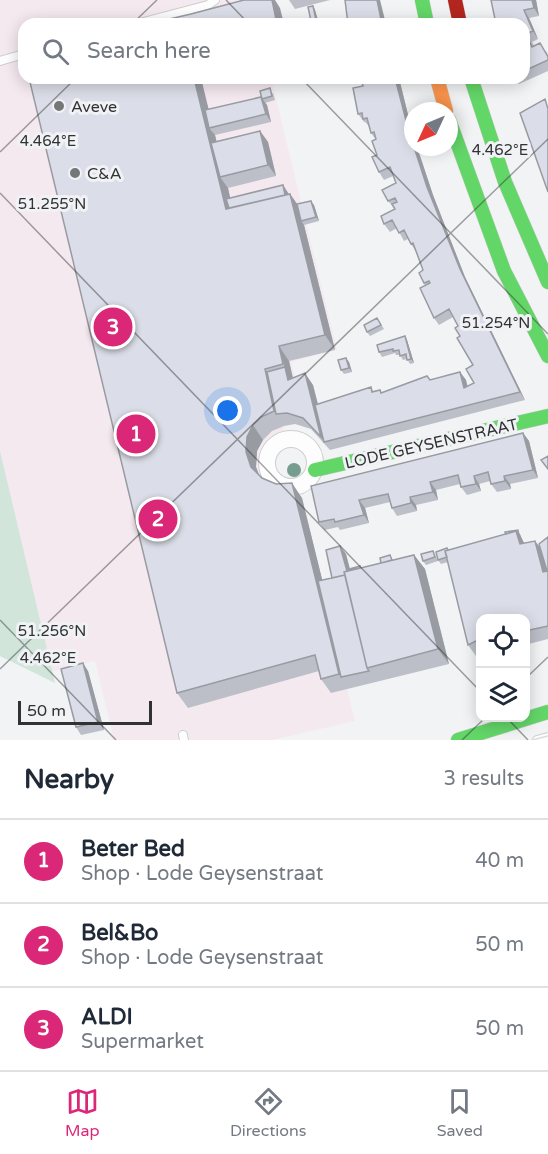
<!DOCTYPE html>
<html lang="en">
<head>
<meta charset="utf-8">
<style>
	body { margin:0; font-family:"Varela Round",sans-serif; background:#f6f6f7; color:#1f2937 }
	.controls { position:absolute; right:18px; bottom:18px; display:grid; overflow:hidden; border-radius:12px; box-shadow:0 3px 15px #0003 }
	.controls button { width:54px; height:54px; display:grid; place-items:center; padding:0; border:0; border-bottom:2px solid #e0e1e3; background:#fff; color:#1f2937; font:30px sans-serif }
	.compass { position:absolute; left:404px; top:102px; width:54px; height:54px; border-radius:50%; background:#fff; box-shadow:0 3px 15px #0003; rotate:226deg }
	.scale { position:absolute; left:18px; bottom:15px; width:134px; box-sizing:border-box; padding-left:6px; border:3px solid #313233; border-top:0; font-size:16px; line-height:21px; white-space:nowrap; color:#313233; -webkit-text-stroke:4px #f1f2f5; paint-order:stroke }
	.you { position:absolute; left:228px; top:411px; width:21px; height:21px; margin:-15px; border:4px solid #fff; border-radius:50%; background:#1a73e8; box-shadow:0 0 0 9px #1a73e833 }
	.badge { display:grid; place-items:center; width:39px; height:39px; border-radius:50%; background:#db2777; color:#fff; font-size:20px; font-weight:700 }
	.pin { position:absolute; translate:-50% -50%; border:3px solid #fff; box-shadow:0 2px 6px #0006 }
	.list { margin:0; padding:0; list-style:none }
	h2 { display:flex; justify-content:space-between; align-items:center; height:78px; margin:0; padding:0 24px; font-size:26px }
	h2 small { font-size:20px; font-weight:400; color:#747a83 }
	.list li { display:grid; grid-template-columns:39px 1fr auto; gap:18px; align-items:center; box-sizing:border-box; height:84px; padding:0 24px; border-top:2px solid #e0e1e3 }
	.list b { display:block; font-size:22px; white-space:nowrap }
	.list p { margin:0; font-size:20px; white-space:nowrap; color:#747a83 }
	.list em { font-size:20px; font-style:normal; color:#747a83 }
	.icon { flex:none; width:33px; height:33px; fill:none; stroke:currentColor; stroke-width:2; stroke-linecap:round; stroke-linejoin:round }
	.map { position:relative; flex:none; width:548px; height:740px; overflow:hidden }
	.search { position:absolute; background:#fff; box-shadow:0 3px 15px #0003; left:18px; right:18px; top:18px; height:66px; display:flex; align-items:center; gap:15px; box-sizing:border-box; padding:0 21px; border-radius:18px; color:#747a83; font-size:22px }
	.sheet { height:330px; background:#fff }
	nav { display:flex; justify-content:space-around; align-items:center; box-sizing:border-box; height:84px; border-top:2px solid #e0e1e3; background:#fff; font-size:16px; color:#747a83 }
	nav a { display:grid; justify-items:center; gap:3px }
	nav .on { color:#db2777 }
	.map>svg:first-child { display:block }
	.commercial { fill:#f5e9f0 }
	.grass { fill:#d1e5db }
	.lines { fill:none; stroke-linecap:round; stroke-linejoin:round }
	.lane-casing { stroke:#cdcecf; stroke-width:10 }
	.street-casing { stroke:#cdcecf; stroke-width:18 }
	.fast-casing { stroke:#cdcecf; stroke-width:15 }
	.slow-casing { stroke:#cdcecf; stroke-width:15 }
	.jam-casing { stroke:#cdcecf; stroke-width:15 }
	.lane { stroke:#fdfdfd; stroke-width:8 }
	.street { stroke:#fdfdfd; stroke-width:16 }
	.fast { stroke:#63d668; stroke-width:14 }
	.slow { stroke:#ff974d; stroke-width:14 }
	.jam { stroke:#b3261e; stroke-width:14 }
	.tram { stroke:#dbdbdc; stroke-width:1.5 }
	.tree { fill:#769e8f }
	.wall { fill:#bcbfc8 }
	.shaded-wall { fill:#999ba2 }
	.building { fill:#dbdee8; stroke:#999ba2; stroke-width:1.5 }
	.ticks { fill:none; stroke:#313233; stroke-width:1.5; stroke-opacity:0.45 }
	.poi-dot { fill:#757677; stroke:#f1f2f5; stroke-width:2 }
	.labels { text-anchor:middle; stroke-width:6; stroke-linejoin:round; paint-order:stroke }
	.poi-label { font-size:16px; fill:#313233; stroke:#f1f2f5; text-anchor:start }
	.street-label { font-size:16px; fill:#313233; stroke:#f1f2f5 }
	.ticks-label { font-size:15px; text-anchor:middle; fill:#313233; stroke:#f1f2f5; stroke-width:6; stroke-linejoin:round; paint-order:stroke }
</style>
</head>
<body>
<div class="map">
<svg width="548" height="740" viewBox="0 0 548 740">
	<rect width="100%" height="100%" fill="#f2f3f4"/>
	<path class="commercial" d="M 0,0 L 251,0 L 257,24 L 24,24 L 24,78 L 271,78 L 337,350 L 291,362 L 295,377 L 274,383 L 284,429 L 261,447 L 257,463 L 258,474 L 262,484 L 302,503 L 355,721 L 272,740 L 114,740 L 95,661 L 44,673 L 0,491 Z"/>
	<path class="grass" d="M 0,451 L 55,683 L 0,656 Z"/>
	<g class="lines">
		<defs>
			<path id="lane" d="M 136,24 L 208,5 L 215,0
				M 0,61 L 24,54
				M 183,735 L 184,740
				M 537,740 L 548,737"/>
			<path id="street" d="M267 463a24 24 0 1 1 48 0a24 24 0 1 1-48 0Z"/>
			<path id="fast" d="M 422,0 L 427,24
				M 471,78 L 505,182 L 548,282
				M 449,120 L 504,271 L 548,356
				M 315,470 L 548,416
				M 458,740 L 548,712"/>
			<path id="slow" d="M 437,78 L 446,111"/>
			<path id="jam" d="M 455,0 L 460,24"/>
		</defs>
		<use href="#lane" class="lane-casing"/>
		<use href="#street" class="street-casing"/>
		<use href="#fast" class="fast-casing"/>
		<use href="#slow" class="slow-casing"/>
		<use href="#jam" class="jam-casing"/>
		<use href="#lane" class="lane"/>
		<use href="#street" class="street"/>
		<use href="#fast" class="fast"/>
		<use href="#slow" class="slow"/>
		<use href="#jam" class="jam"/>
		<path class="tram" d="M 532,740 L 548,736"/>
	</g>
	<circle class="tree" cx="294" cy="470" r="7"/>
	<path class="wall" d="M 289,0 L 330,0 L 295,9 Z
		M 491,0 L 536,0 L 539,16 L 529,18 L 538,39 L 532,42 L 534,46 L 546,51 L 548,55 L 548,71 L 519,84 L 514,78 L 524,78 L 524,24 Z
		M 313,6 L 315,10 L 319,24 L 313,24 L 311,21 Z
		M 360,78 L 399,78 L 412,131 L 433,195 L 465,277 L 525,400 L 330,450 L 311,429 L 295,424 L 284,426 L 272,431 L 263,440 L 257,451 L 256,467 L 259,475 L 262,478 L 302,498 L 322,580 L 332,578 L 346,554 L 350,569 L 361,568 L 414,555 L 425,569 L 449,664 L 331,693 L 321,679 L 319,671 L 188,708 L 177,693 L 209,109 L 261,97 L 273,93 L 275,100 L 265,103 L 267,105 L 271,122 L 215,135 L 216,141 L 260,131 L 268,142 L 276,176 L 228,188 L 230,198 L 283,185 L 289,194 L 290,194 L 297,204 L 314,205 L 319,221 L 304,225 L 335,350 L 289,361 L 293,378 L 313,385 L 318,404 L 371,387 L 373,391 L 380,390 L 382,393 L 427,376 L 430,380 L 460,372 L 466,380 L 467,387 L 474,383 L 473,365 L 460,336 L 458,326 L 453,317 L 439,325 L 434,318 L 425,286 L 424,283 L 423,270 L 416,252 L 408,239 L 404,241 L 397,228 L 390,232 L 384,224 L 395,209 L 388,201 L 396,183 L 393,176 L 384,180 L 379,172 L 376,140 L 371,133 L 370,127 L 365,122 L 364,122 L 358,114 L 363,86 Z
		M 377,318 L 384,329 L 370,336 L 367,332 Z
		M 405,336 L 407,340 L 414,363 L 410,364 L 407,359 L 403,360 L 400,355 L 396,355 L 395,353 L 382,357 L 379,352 Z
		M 349,362 L 352,372 L 344,374 L 341,370 Z
		M 523,433 L 529,441 L 538,478 L 510,484 L 511,489 L 497,492 L 491,484 L 490,481 L 479,484 L 481,491 L 467,495 L 461,487 L 460,484 L 436,490 L 438,500 L 416,505 L 417,511 L 397,516 L 392,508 L 390,502 L 365,508 L 369,523 L 340,530 L 338,527 L 325,530 L 319,522 L 311,486 Z
		M 520,534 L 521,538 L 524,543 L 535,541 L 541,549 L 548,537 L 548,639 L 525,645 L 525,618 L 480,618 L 480,654 L 476,656 L 468,645 L 448,562 L 441,564 L 438,560 L 449,550 Z
		M 433,551 L 438,561 L 426,565 L 423,561 Z
		M 88,671 L 104,730 L 81,735 L 76,727 Z"/>
	<path class="shaded-wall" d="M 272,0 L 275,0 L 280,8 L 284,24 L 277,24 Z
		M 377,0 L 380,0 L 386,24 L 382,24 Z
		M 532,0 L 536,0 L 539,16 L 534,8 Z
		M 313,6 L 315,10 L 319,24 L 316,20 Z
		M 524,10 L 529,18 L 538,39 L 533,31 Z
		M 194,78 L 201,78 L 213,127 L 209,128 L 215,135 L 225,175 L 220,177 L 228,188 L 234,215 L 226,209 Z
		M 395,78 L 399,78 L 413,135 L 413,144 L 406,123 Z
		M 261,97 L 267,105 L 271,122 L 266,114 Z
		M 260,131 L 268,142 L 276,176 L 268,165 Z
		M 414,147 L 417,147 L 433,195 L 465,277 L 525,400 L 520,392 L 460,269 L 427,187 Z
		M 283,185 L 288,193 L 292,210 L 287,202 Z
		M 290,194 L 300,208 L 301,221 L 304,225 L 335,350 L 325,335 Z
		M 311,201 L 314,205 L 319,221 L 316,217 Z
		M 405,336 L 407,340 L 414,363 L 411,359 Z
		M 279,346 L 289,361 L 296,392 L 288,380 Z
		M 346,358 L 349,362 L 352,372 L 349,368 Z
		M 265,369 L 275,383 L 276,414 L 274,411 Z
		M 460,372 L 466,380 L 470,396 L 464,388 Z
		M 305,373 L 313,385 L 327,441 L 325,442 L 321,437 Z
		M 253,425 L 263,440 L 257,451 L 256,467 L 262,482 L 251,467 L 246,452 L 247,437 Z
		M 523,433 L 529,441 L 538,478 L 533,470 Z
		M 474,476 L 479,484 L 481,491 L 476,484 Z
		M 504,476 L 510,484 L 511,489 L 505,481 Z
		M 430,482 L 436,490 L 438,500 L 433,492 Z
		M 292,483 L 302,498 L 346,676 L 341,677 L 339,674 Z
		M 410,497 L 416,505 L 417,511 L 411,503 Z
		M 359,500 L 365,508 L 369,523 L 364,515 Z
		M 518,530 L 524,543 L 528,556 L 520,544 L 516,531 Z
		M 535,541 L 543,552 L 548,571 L 543,572 Z
		M 340,546 L 346,554 L 374,666 Z
		M 414,555 L 425,569 L 449,664 L 438,649 Z
		M 83,663 L 88,671 L 104,730 L 98,722 Z"/>
	<path class="building" d="M 244,0 L 272,0 L 277,24 L 148,24 L 191,14 Z
		M 345,0 L 377,0 L 382,24 L 348,24 Z
		M 491,0 L 532,0 L 534,8 L 524,10 L 533,31 L 526,34 L 532,47 L 540,43 L 548,57 L 548,60 L 524,71 L 524,24 L 496,24 Z
		M 313,6 L 316,20 L 311,21 L 308,7 Z
		M 29,78 L 194,78 L 226,209 L 290,194 L 325,335 L 279,346 L 283,364 L 265,369 L 274,411 L 261,417 L 253,425 L 247,437 L 246,452 L 251,467 L 262,478 L 276,484 L 292,483 L 339,674 L 321,679 L 315,655 L 177,693 Z
		M 361,78 L 395,78 L 413,147 L 414,147 L 427,187 L 460,269 L 520,392 L 324,442 L 315,405 L 371,387 L 372,392 L 380,390 L 381,393 L 427,376 L 430,380 L 460,372 L 464,388 L 474,383 L 466,369 L 473,365 L 457,338 L 460,336 L 455,328 L 458,326 L 449,309 L 434,318 L 420,288 L 430,283 L 429,281 L 424,283 L 419,273 L 423,270 L 413,243 L 411,244 L 404,230 L 399,233 L 392,220 L 384,224 L 381,216 L 395,209 L 392,204 L 397,202 L 395,198 L 388,201 L 382,190 L 396,183 L 390,167 L 379,172 L 372,157 L 377,155 L 372,141 L 376,139 L 374,132 L 371,133 L 367,118 L 363,119 L 362,113 L 358,114 L 353,88 L 363,86 Z
		M 270,88 L 272,96 L 262,99 L 260,91 Z
		M 261,97 L 266,114 L 209,128 L 205,110 Z
		M 545,99 L 548,109 L 548,192 L 520,113 Z
		M 260,131 L 268,165 L 220,177 L 211,143 Z
		M 283,185 L 285,195 L 229,208 L 226,199 Z
		M 311,201 L 316,217 L 301,221 L 297,204 Z
		M 377,318 L 381,325 L 367,332 L 364,325 Z
		M 405,336 L 411,359 L 407,360 L 406,354 L 400,356 L 399,350 L 393,351 L 393,349 L 379,352 L 377,345 Z
		M 346,358 L 349,368 L 341,370 L 338,360 Z
		M 285,367 L 288,380 L 305,373 L 321,437 L 303,418 L 287,413 L 276,414 L 267,372 Z
		M 523,433 L 533,470 L 504,476 L 505,481 L 491,484 L 488,472 L 474,476 L 476,484 L 461,487 L 458,475 L 430,482 L 433,492 L 410,497 L 411,503 L 392,508 L 388,494 L 359,500 L 364,515 L 335,522 L 334,519 L 319,522 L 311,486 Z
		M 548,456 L 548,469 L 541,460 Z
		M 518,530 L 518,534 L 516,531 L 506,534 L 505,532 Z
		M 516,531 L 520,544 L 535,541 L 543,572 L 548,571 L 548,626 L 525,631 L 525,618 L 480,618 L 480,639 L 468,645 L 445,551 Z
		M 548,537 L 548,571 L 547,571 L 539,544 Z
		M 340,546 L 347,571 L 344,572 L 345,575 L 332,578 L 326,550 Z
		M 447,548 L 448,550 L 445,551 L 447,557 L 438,560 L 436,552 Z
		M 433,551 L 435,557 L 423,561 L 421,554 Z
		M 390,555 L 392,560 L 381,563 L 380,558 Z
		M 414,555 L 438,649 L 367,668 L 344,572 Z
		M 360,566 L 360,568 L 349,570 L 349,569 Z
		M 345,575 L 367,668 L 369,671 L 341,677 L 318,581 Z
		M 83,663 L 98,722 L 76,727 L 61,669 Z"/>
	<path class="ticks" d="M 226,0 L 249,24M 132,24 L 157,0M 301,78 L 548,334M 0,152 L 76,78M 0,193 L 480,691M 0,620 L 116,740M 0,669 L 548,139M 526,678 L 548,657M 507,718 L 528,740M 462,740 L 485,718"/>
	<g class="poi-dot">
		<circle cx="59" cy="106" r="6"/>
		<circle cx="75" cy="173" r="6"/>
	</g>
	<g class="labels">
		<g class="poi-label">
			<text x="71" y="112">Aveve</text>
			<text x="87" y="179">C&amp;A</text>
		</g>
		<g class="street-label">
			<text transform="translate(431 443) rotate(-13)" y="6">LODE GEYSENSTRAAT</text>
		</g>
	</g>
	<g class="ticks-label">
		<text x="48" y="146">4.464°E</text>
		<text x="500" y="155">4.462°E</text>
		<text x="52" y="209">51.255°N</text>
		<text x="496" y="328">51.254°N</text>
		<text x="52" y="636">51.256°N</text>
		<text x="48" y="663">4.462°E</text>
	</g>
</svg>
<div class="controls">
<button><svg class="icon" aria-label="locate" viewBox="0 0 24 24"><circle cx="12" cy="12" r="6"/><path d="M12 2v4M12 18v4M2 12h4M18 12h4"/></svg></button>
<button><svg class="icon" aria-label="layers" viewBox="0 0 24 24"><path d="M12 4l9 5-9 5-9-5zM3 14l9 5 9-5"/></svg></button>
</div>
<svg class="compass" viewBox="-18 -18 36 36"><path d="M0-13l5 13h-10z" fill="#e53935"/><path d="M0 13l5-13h-10z" fill="#747a83"/></svg>
<div class="scale">50 m</div>
<div class="you"></div>
<div class="pin badge" style="left:136px;top:434px">1</div>
<div class="pin badge" style="left:158px;top:519px">2</div>
<div class="pin badge" style="left:113px;top:327px">3</div>
<div class="search"><svg class="icon" aria-label="search" viewBox="0 0 24 24"><circle cx="10" cy="10" r="6"/><path d="M15 15l6 6"/></svg>Search here</div>
</div>
<section class="sheet">
<h2>Nearby<small>3 results</small></h2>
<ul class="list">
<li><span class="badge">1</span><div><b>Beter Bed</b><p>Shop · Lode Geysenstraat</p></div><em>40 m</em></li>
<li><span class="badge">2</span><div><b>Bel&amp;Bo</b><p>Shop · Lode Geysenstraat</p></div><em>50 m</em></li>
<li><span class="badge">3</span><div><b>ALDI</b><p>Supermarket</p></div><em>50 m</em></li>
</ul>
</section>
<nav>
<a class="on"><svg class="icon" aria-label="map" viewBox="0 0 24 24"><path d="M3 6l6-2 6 2 6-2v14l-6 2-6-2-6 2zM9 4v14M15 6v14"/></svg>Map</a>
<a><svg class="icon" aria-label="directions" viewBox="0 0 24 24"><path d="M12 3l9 9-9 9-9-9zM9 14v-3h6M13 9l2 2-2 2"/></svg>Directions</a>
<a><svg class="icon" aria-label="saved" viewBox="0 0 24 24"><path d="M7 4h10v16l-5-4-5 4z"/></svg>Saved</a>
</nav>
</body>
</html>
